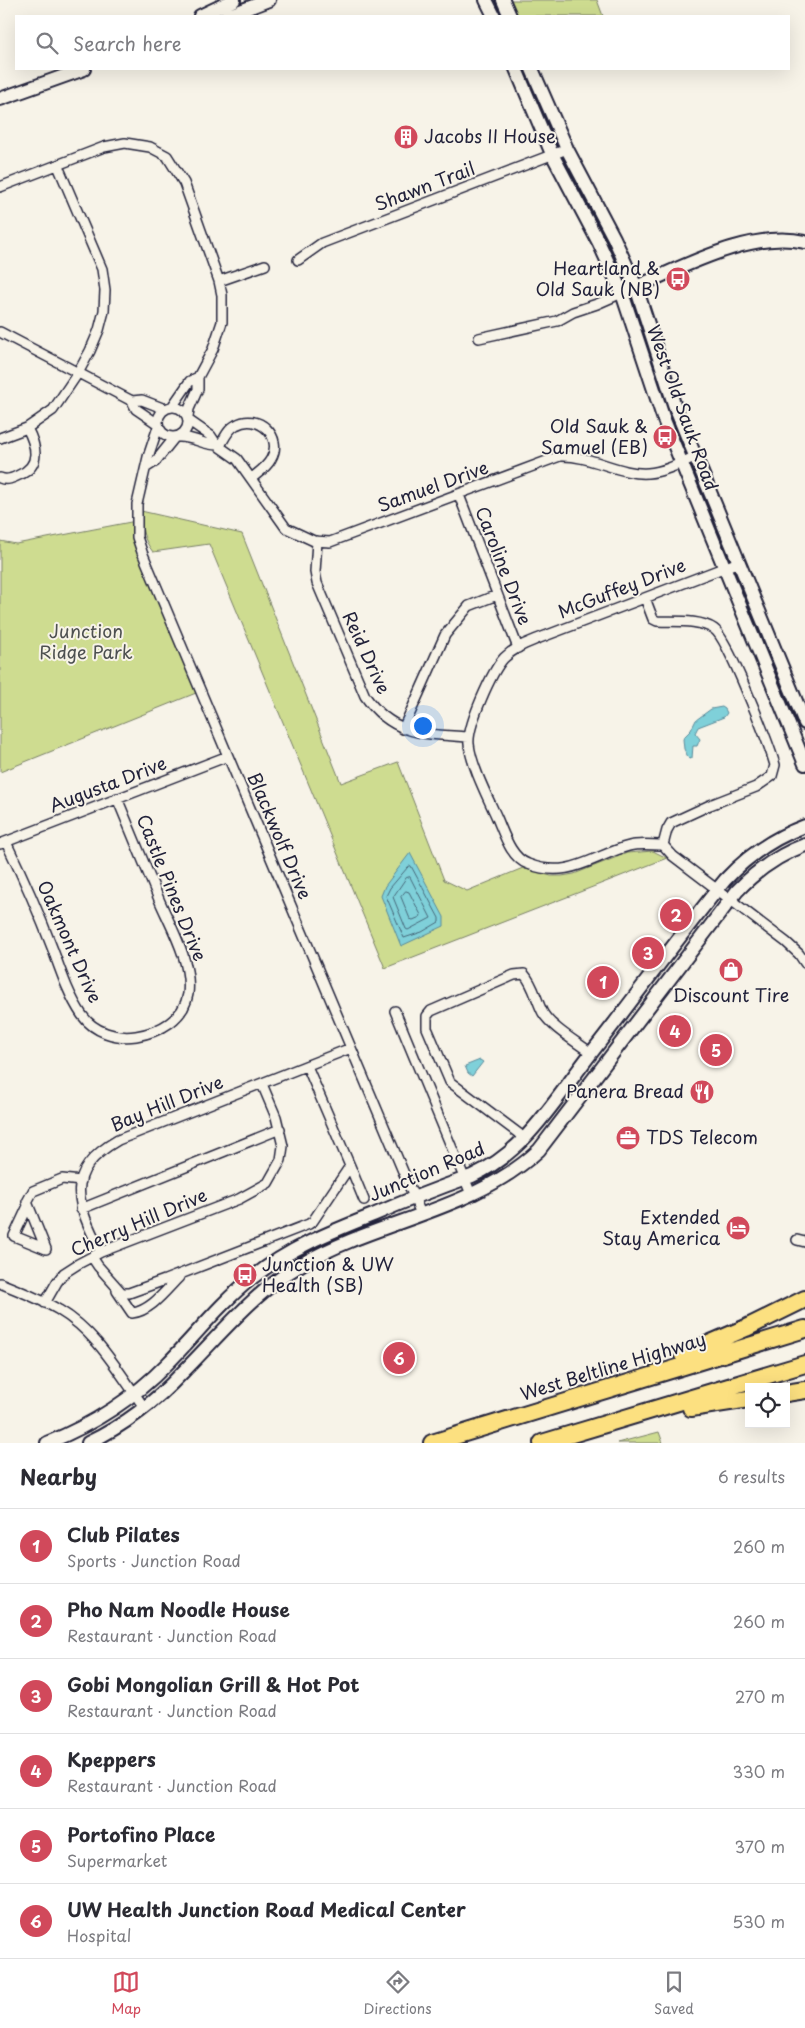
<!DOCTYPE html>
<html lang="en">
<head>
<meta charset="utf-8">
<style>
	body { margin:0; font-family:"Playpen Sans",sans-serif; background:#f7f7f7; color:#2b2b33 }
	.controls { position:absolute; right:15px; bottom:15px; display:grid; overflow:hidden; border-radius:0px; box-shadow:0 5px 20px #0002 }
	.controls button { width:45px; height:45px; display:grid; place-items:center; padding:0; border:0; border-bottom:1px solid #e1e1e2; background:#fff; color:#2b2b33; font:25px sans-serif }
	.you { position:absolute; left:422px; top:725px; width:18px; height:18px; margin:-12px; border:4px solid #fff; border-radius:50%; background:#1a73e8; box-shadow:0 0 0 8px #1a73e833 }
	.badge { display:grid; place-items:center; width:32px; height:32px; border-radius:50%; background:#d1495b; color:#fff; font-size:16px; font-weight:700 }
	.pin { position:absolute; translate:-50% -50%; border:2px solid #fff; box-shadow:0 1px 5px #0006 }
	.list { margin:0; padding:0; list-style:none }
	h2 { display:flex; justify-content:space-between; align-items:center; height:65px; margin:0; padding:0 20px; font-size:21px }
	h2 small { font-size:16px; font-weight:400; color:#7c7c81 }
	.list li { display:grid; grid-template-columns:32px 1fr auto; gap:15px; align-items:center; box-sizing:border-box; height:75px; padding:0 20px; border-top:1px solid #e1e1e2 }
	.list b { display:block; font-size:19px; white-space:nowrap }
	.list p { margin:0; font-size:16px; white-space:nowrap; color:#7c7c81 }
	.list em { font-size:16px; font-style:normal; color:#7c7c81 }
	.icon { flex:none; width:28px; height:28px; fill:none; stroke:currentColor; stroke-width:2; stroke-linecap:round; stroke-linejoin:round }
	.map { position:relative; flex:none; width:805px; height:1443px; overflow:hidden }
	.search { position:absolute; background:#fff; box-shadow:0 5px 20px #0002; left:15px; right:15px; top:15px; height:55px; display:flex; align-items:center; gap:12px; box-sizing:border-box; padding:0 18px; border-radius:0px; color:#7c7c81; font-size:19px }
	.sheet { height:515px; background:#fff }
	nav { display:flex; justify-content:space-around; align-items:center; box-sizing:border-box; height:70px; border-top:1px solid #e1e1e2; background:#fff; font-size:14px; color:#7c7c81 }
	nav a { display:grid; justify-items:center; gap:2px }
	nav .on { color:#d1495b }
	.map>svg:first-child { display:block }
	.green { fill:#cedc90; stroke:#787f66 }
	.water { fill:#7fd0d9; stroke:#5a8a9a }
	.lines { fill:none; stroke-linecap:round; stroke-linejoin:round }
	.shore { stroke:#47687a; stroke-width:1 }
	.street-casing { stroke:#22223b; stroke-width:12 }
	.secondary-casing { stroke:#22223b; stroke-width:16 }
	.highway-casing { stroke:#22223b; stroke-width:20 }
	.street { stroke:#f7f3e8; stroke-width:9 }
	.secondary { stroke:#f7f3e8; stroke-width:12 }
	.highway { stroke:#fce080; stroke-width:16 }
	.labels { text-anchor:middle; stroke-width:4; stroke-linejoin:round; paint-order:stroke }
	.poi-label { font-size:18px; fill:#22223b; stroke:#f7f3e8; text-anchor:end }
	.street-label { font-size:18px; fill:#22223b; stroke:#f7f3e8 }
	.park-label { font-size:18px; fill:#4d5050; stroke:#f7f3e8 }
</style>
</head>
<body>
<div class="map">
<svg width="805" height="1443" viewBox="0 0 805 1443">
	<rect width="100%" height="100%" fill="#f7f3e8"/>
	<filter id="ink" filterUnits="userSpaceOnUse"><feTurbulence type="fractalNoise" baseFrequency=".02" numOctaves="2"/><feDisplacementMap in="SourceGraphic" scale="10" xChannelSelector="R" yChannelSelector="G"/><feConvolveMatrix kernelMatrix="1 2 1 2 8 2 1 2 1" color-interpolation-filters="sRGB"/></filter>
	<g filter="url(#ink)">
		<path class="green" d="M 503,0 L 597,0 L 603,16 L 510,16 Z
			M 141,511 L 242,534 L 341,783 L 398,762 L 444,880 L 467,891 L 523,868 L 551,876 L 562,876 L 574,874 L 627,853 L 653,851 L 667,858 L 385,968 L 209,544 L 153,552 C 143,539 141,528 141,511 Z
			M 136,521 L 137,537 L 201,691 L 0,772 L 0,541 L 16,544 Z
			M 659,1432 L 663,1443 L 617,1443 Z"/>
		<path class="water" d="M 722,707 L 725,709 L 727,713 L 724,717 L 698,727 L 695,733 L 700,739 L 697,746 L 693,746 L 692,758 L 689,759 L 684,749 L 683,739 L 685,736 L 691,730 L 696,720 L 711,709 Z
			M 410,853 L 444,917 L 444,926 L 401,946 L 381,896 L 385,886 Z
			M 480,1060 L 483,1062 L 472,1076 L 468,1073 L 465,1066 Z"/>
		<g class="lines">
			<path class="shore" d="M 411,866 L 439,918 L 439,922 L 422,932 L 404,938 L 386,896 L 390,888 L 408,867 Z
				M 410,877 L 431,918 L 408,930 L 406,929 L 393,897 L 406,878 Z
				M 406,891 L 409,892 L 421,915 L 420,917 L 413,920 L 410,919 L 401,897 Z"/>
			<defs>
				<path id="street" d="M 0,187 L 104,147 L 125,143 L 150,147 L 167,156 L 184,183 L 219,281 L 222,295 L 222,322 L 213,349 L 198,377 L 198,389 L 189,409 L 188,417
					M 298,260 L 322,243 L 567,149
					M 219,281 L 265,265
					M 0,332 L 132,401 L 142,400 L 165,409
					M 479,338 L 557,321 L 573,312 L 597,304 L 622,293
					M 132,401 L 136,409 L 158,424
					M158 422a15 15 0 1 1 30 0a15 15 0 1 1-30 0Z
					M 172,407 L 190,381 L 198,377
					M 188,420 L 211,436 L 217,445 L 237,459 L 286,528 L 314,541 L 330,542 L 560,456 C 592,455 619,475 648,473 C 664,472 681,463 696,456
					M 158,427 L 148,457 L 137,504 L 137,537 L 142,552 L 421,1214
					M 178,437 C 192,436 203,445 217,445
					M 0,438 L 27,428 L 53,410 L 78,373 L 90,351 L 99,330 L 104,311 L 105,290 L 102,269 L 58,166
					M 220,446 C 224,439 228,429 236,425 C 258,412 284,437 271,459 C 267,467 258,473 252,478
					M 147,467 L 155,462 L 175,437
					M 0,478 C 7,481 13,478 19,475 C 42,466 36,445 27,428
					M 459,495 L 518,648
					M 317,541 L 315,572 L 317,583 L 365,696 C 393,736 425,734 469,737
					M 645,598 L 653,619 L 657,621 C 675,622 698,619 714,629 C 727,637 769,744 775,765 L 772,776 L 756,787 L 710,805 L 671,823 L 667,830 L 663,845 L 673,856 L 786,942 L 799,954 L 805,963
					M 403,729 L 445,635 L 469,606 L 497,595
					M 6,842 C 23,877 39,913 53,950 C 61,972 69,996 82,1015 C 94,1032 116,1039 136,1036 C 160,1032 184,1019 188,994 C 192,961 170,926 158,897 C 144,864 131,831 117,798
					M 0,844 L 228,756
					M 663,845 C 652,845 639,843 629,846 C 592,856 569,880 528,864 C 511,858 504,834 497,818 C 488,798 471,765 469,744 C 467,726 492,671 504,658 C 514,648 525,644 537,639 L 739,562
					M 395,1011 L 471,1194
					M 525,1140 L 518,1133 L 450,1082 L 427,1028 L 427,1016 L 431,1011 L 514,975 L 524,974 C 534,985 536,1000 543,1013 C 552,1028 577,1042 591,1053
					M 350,1166 L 364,1200
					M 28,1206 L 14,1236 L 46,1249 L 27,1202 L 33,1191 L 62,1179 L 81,1181
					M 81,1209 L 280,1129
					M 797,1240 L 805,1242
					M 101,1252 C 77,1204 62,1172 118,1140 L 351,1048
					M 92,1257 L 98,1266 L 122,1293 L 129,1293 L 165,1280 L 309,1224 L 313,1221 L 350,1166 L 307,1066
					M 0,1283 C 20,1291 41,1299 59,1310 C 97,1332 119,1373 144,1407
					M 117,1291 L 132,1313 C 151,1311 166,1290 179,1277
					M 45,1303 L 57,1282 L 64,1273 L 78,1264 L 101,1252 L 239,1199 L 268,1183 L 281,1160 L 283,1146 L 276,1117 L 262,1084"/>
				<path id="secondary" d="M 486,0 L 494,16
					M 503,0 L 510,16
					M 200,16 L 234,0
					M 227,16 L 269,0
					M 516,69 L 552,154 L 599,243 L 622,293 L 664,420 L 805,764
					M 532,69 L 567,149 L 614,238 L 636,287 L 675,407 L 805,723
					M 0,99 L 84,69
					M 629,290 C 679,269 750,229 805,242
					M 47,1443 C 92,1425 133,1399 167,1364 C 195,1336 220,1303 252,1278 C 288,1249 330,1232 373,1215 C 405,1201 438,1188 472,1176 C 528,1150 555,1099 592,1052 C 637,995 679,936 725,880 C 748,855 773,838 805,826
					M 88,1443 C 123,1426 156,1401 182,1373 C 221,1334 254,1292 302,1264 C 378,1220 474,1211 539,1150 L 737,891 C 757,870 778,855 805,845"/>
				<path id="highway" d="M 683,1355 L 746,1328 L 805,1299
					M 786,1393 L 805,1390
					M 691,1408 L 749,1399
					M 432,1443 L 805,1329
					M 542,1443 L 805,1364"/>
			</defs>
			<use href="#street" class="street-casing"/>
			<use href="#secondary" class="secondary-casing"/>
			<use href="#highway" class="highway-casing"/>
			<use href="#street" class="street"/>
			<use href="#secondary" class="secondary"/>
			<use href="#highway" class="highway"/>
		</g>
	</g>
	<defs>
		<symbol id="building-disc" viewBox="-11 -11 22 22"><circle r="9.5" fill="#d1495b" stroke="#f7f3e8"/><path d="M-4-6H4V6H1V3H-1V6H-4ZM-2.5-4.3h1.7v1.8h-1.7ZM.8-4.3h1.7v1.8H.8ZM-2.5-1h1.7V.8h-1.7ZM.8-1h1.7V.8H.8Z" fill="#fff"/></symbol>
		<symbol id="bus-disc" viewBox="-11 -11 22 22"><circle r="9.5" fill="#d1495b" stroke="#f7f3e8"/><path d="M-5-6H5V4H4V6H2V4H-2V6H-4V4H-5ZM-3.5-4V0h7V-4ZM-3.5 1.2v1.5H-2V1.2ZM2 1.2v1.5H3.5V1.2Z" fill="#fff"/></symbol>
		<symbol id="shop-disc" viewBox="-11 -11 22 22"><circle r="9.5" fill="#d1495b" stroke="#f7f3e8"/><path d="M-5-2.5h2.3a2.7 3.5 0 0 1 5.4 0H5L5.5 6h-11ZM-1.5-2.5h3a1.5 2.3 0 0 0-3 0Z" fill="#fff"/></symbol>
		<symbol id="restaurant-disc" viewBox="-11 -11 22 22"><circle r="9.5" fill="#d1495b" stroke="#f7f3e8"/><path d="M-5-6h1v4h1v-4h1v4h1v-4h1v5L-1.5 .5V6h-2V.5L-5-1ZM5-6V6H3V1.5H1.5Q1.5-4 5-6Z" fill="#fff"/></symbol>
		<symbol id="office-disc" viewBox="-11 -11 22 22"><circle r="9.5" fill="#d1495b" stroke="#f7f3e8"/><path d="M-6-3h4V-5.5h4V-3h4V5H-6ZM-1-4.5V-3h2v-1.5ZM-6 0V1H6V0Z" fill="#fff"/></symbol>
		<symbol id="hotel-disc" viewBox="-11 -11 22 22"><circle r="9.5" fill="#d1495b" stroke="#f7f3e8"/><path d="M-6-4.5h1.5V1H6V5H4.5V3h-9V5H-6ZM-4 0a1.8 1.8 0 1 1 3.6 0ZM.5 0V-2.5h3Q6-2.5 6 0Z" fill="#fff"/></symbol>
	</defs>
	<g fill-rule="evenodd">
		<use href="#building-disc" x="392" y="123" width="28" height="28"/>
		<use href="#bus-disc" x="664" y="265" width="28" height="28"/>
		<use href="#bus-disc" x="651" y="423" width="28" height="28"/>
		<use href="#shop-disc" x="717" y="956" width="28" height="28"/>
		<use href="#restaurant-disc" x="688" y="1078" width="28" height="28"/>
		<use href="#office-disc" x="614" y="1124" width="28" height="28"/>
		<use href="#hotel-disc" x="724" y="1214" width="28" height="28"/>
		<use href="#bus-disc" x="231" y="1261" width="28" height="28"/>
	</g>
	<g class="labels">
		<g class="poi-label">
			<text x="424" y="143" text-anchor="start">Jacobs II House</text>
			<text x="660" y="275">Heartland &amp;<tspan x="660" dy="21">Old Sauk (NB)</tspan></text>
			<text x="648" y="433">Old Sauk &amp;<tspan x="648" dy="21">Samuel (EB)</tspan></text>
			<text x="731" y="1002" text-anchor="middle">Discount Tire</text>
			<text x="684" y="1098">Panera Bread</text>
			<text x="646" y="1144" text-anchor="start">TDS Telecom</text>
			<text x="720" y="1224">Extended<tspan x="720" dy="21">Stay America</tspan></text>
			<text x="262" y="1271" text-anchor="start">Junction &amp; UW<tspan x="262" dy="21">Health (SB)</tspan></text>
		</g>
		<g class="street-label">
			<text transform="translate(425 187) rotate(-21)" y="6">Shawn Trail</text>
			<text transform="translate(682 408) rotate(70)" y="6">West Old Sauk Road</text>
			<text transform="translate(433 487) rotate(-20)" y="6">Samuel Drive</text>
			<text transform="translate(503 566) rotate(69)" y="6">Caroline Drive</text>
			<text transform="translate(622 589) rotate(-21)" y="6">McGuffey Drive</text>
			<text transform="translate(366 653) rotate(65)" y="6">Reid Drive</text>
			<text transform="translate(108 785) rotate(-21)" y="6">Augusta Drive</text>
			<text transform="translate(279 836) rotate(67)" y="6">Blackwolf Drive</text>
			<text transform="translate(171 888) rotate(68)" y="6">Castle Pines Drive</text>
			<text transform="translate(69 942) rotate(66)" y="6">Oakmont Drive</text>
			<text transform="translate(167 1104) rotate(-22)" y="6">Bay Hill Drive</text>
			<text transform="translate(427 1172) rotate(-23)" y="6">Junction Road</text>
			<text transform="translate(139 1223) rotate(-23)" y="6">Cherry Hill Drive</text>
			<text transform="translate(613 1367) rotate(-17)" y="6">West Beltline Highway</text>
		</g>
		<g class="park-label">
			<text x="86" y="638">Junction<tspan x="86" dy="21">Ridge Park</tspan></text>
		</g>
	</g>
</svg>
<div class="controls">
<button><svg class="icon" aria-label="locate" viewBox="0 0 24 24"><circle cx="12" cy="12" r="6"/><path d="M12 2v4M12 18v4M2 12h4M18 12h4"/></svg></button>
</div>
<div class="you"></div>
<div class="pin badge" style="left:603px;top:982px">1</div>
<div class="pin badge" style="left:676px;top:915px">2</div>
<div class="pin badge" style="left:648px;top:953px">3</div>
<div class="pin badge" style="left:675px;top:1031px">4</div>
<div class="pin badge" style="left:716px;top:1050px">5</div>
<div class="pin badge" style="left:399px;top:1358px">6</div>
<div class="search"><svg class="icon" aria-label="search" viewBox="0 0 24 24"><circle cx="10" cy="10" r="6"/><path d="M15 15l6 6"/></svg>Search here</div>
</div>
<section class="sheet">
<h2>Nearby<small>6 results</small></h2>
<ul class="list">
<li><span class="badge">1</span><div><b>Club Pilates</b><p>Sports · Junction Road</p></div><em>260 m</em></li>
<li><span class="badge">2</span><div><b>Pho Nam Noodle House</b><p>Restaurant · Junction Road</p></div><em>260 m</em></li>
<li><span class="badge">3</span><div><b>Gobi Mongolian Grill &amp; Hot Pot</b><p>Restaurant · Junction Road</p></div><em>270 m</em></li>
<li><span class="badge">4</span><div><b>Kpeppers</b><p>Restaurant · Junction Road</p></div><em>330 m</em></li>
<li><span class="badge">5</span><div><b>Portofino Place</b><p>Supermarket</p></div><em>370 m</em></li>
<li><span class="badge">6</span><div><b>UW Health Junction Road Medical Center</b><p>Hospital</p></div><em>530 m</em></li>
</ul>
</section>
<nav>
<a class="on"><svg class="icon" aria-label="map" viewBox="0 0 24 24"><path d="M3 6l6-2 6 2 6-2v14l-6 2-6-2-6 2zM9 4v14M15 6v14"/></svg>Map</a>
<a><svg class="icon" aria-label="directions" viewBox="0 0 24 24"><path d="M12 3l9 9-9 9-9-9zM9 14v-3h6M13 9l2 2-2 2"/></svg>Directions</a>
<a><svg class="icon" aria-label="saved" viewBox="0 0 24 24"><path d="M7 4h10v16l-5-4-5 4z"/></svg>Saved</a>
</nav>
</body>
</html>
